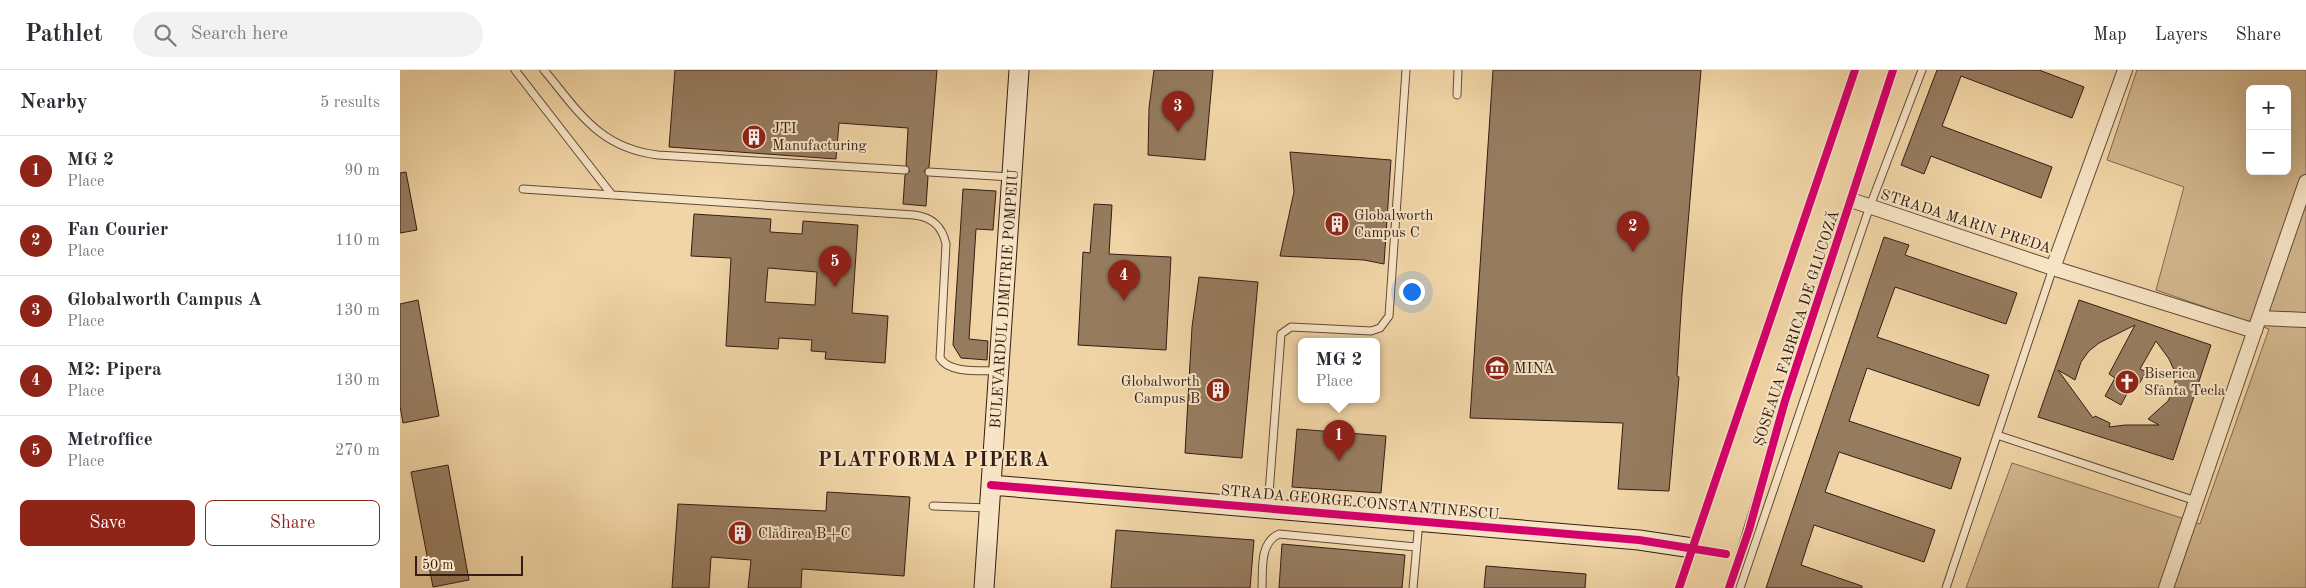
<!DOCTYPE html>
<html lang="en">
<head>
<meta charset="utf-8">
<style>
	body { margin:0; font-family:"Old Standard TT",serif; background:#f2f2f3; color:#2b2b33 }
	.controls { position:absolute; right:15px; top:15px; display:grid; overflow:hidden; border-radius:8px; box-shadow:0 5px 20px #0002 }
	.controls button { width:45px; height:45px; display:grid; place-items:center; padding:0; border:0; border-bottom:1px solid #e1e1e2; background:#fff; color:#2b2b33; font:25px sans-serif }
	.scale { position:absolute; left:15px; bottom:12px; width:108px; box-sizing:border-box; padding-left:5px; border:2px solid #341c13; border-top:0; font-size:14px; line-height:18px; white-space:nowrap; color:#341c13; -webkit-text-stroke:4px #f6e4c5; paint-order:stroke }
	.you { position:absolute; left:1011px; top:221px; width:18px; height:18px; margin:-12px; border:4px solid #fff; border-radius:50%; background:#1a73e8; box-shadow:0 0 0 8px #1a73e833 }
	.badge { display:grid; place-items:center; width:32px; height:32px; border-radius:50%; background:#8f2418; color:#fff; font-size:16px; font-weight:700 }
	.pin { position:absolute; translate:-50% -41px; filter:drop-shadow(0 1px 2px #0008) }
	.pin::after { content:''; position:absolute; top:26px; width:18px; height:15px; background:inherit; clip-path:polygon(0 0,100% 0,50% 100%) }
	.popup { position:absolute; left:898px; top:268px; width:82px; height:65px; box-sizing:border-box; display:grid; place-content:center; border-radius:8px; background:#fff; filter:drop-shadow(0 1px 4px #0005); font-size:16px; white-space:nowrap; color:#7c7c81 }
	.popup b { font-size:19px; color:#2b2b33 }
	.popup::after { content:''; position:absolute; left:50%; top:100%; margin-left:-10px; border:10px solid transparent; border-top-color:#fff }
	.list { margin:0; padding:0; list-style:none }
	h2 { display:flex; justify-content:space-between; align-items:center; height:65px; margin:0; padding:0 20px; font-size:21px }
	h2 small { font-size:16px; font-weight:400; color:#7c7c81 }
	.list li { display:grid; grid-template-columns:32px 1fr auto; gap:15px; align-items:center; box-sizing:border-box; height:70px; padding:0 20px; border-top:1px solid #e1e1e2 }
	.list b { display:block; font-size:19px; white-space:nowrap }
	.list p { margin:0; font-size:16px; white-space:nowrap; color:#7c7c81 }
	.list em { font-size:16px; font-style:normal; color:#7c7c81 }
	.actions { display:flex; gap:10px; padding:15px 20px }
	.actions a { flex:1; padding:11px 0; border:1px solid #8f2418; border-radius:8px; text-align:center; font-size:18px; color:#8f2418 }
	.actions .main { background:#8f2418; color:#fff }
	.icon { flex:none; width:28px; height:28px; fill:none; stroke:currentColor; stroke-width:2; stroke-linecap:round; stroke-linejoin:round }
	.map { position:relative; flex:none; width:1906px; height:518px; overflow:hidden }
	header { display:flex; align-items:center; gap:30px; box-sizing:border-box; height:70px; padding:0 25px; background:#fff; border-bottom:1px solid #e1e1e2 }
	header strong { font-size:24px }
	nav { display:flex; gap:28px; margin-inline-start:auto; font-size:18px }
	.search { width:350px; height:45px; background:#f2f2f3; display:flex; align-items:center; gap:12px; box-sizing:border-box; padding:0 18px; border-radius:28px; color:#7c7c81; font-size:19px }
	main { display:flex }
	aside { flex:1; background:#fff }
	.map>svg:first-child { display:block }
	.green { fill:#d1b68d; stroke:#826950; fill-rule:evenodd }
	.building { fill:#967c5f; stroke:#341c13; fill-rule:evenodd }
	.lines { fill:none; stroke-linecap:round; stroke-linejoin:round }
	.lane-casing { stroke:#634a38; stroke-width:9 }
	.street-casing { stroke:#634a38; stroke-width:16 }
	.secondary-casing { stroke:#341c13; stroke-width:21 }
	.primary-casing { stroke:#341c13; stroke-width:24 }
	.lane { stroke:#f6e4c5; stroke-width:7 }
	.street { stroke:#f6e4c5; stroke-width:14 }
	.secondary { stroke:#f6e4c5; stroke-width:19 }
	.primary { stroke:#f1d5a6; stroke-width:21 }
	.cycleway-casing { stroke:#f6e4c5; stroke-width:11 }
	.cycleway { stroke:#d6006c; stroke-width:8 }
	.labels { text-anchor:middle; stroke-width:4; stroke-linejoin:round; paint-order:stroke }
	.poi-label { font-size:15px; fill:#341c13; stroke:#f6e4c5; text-anchor:start }
	.street-label { font-size:15px; fill:#341c13; stroke:#f6e4c5 }
	.district-label { font-size:20px; font-weight:bold; letter-spacing:1px; fill:#341c13; stroke:#f6e4c5 }
</style>
</head>
<body>
<header>
<strong>Pathlet</strong>
<div class="search"><svg class="icon" aria-label="search" viewBox="0 0 24 24"><circle cx="10" cy="10" r="6"/><path d="M15 15l6 6"/></svg>Search here</div>
<nav><a>Map</a><a>Layers</a><a>Share</a></nav>
</header>
<main>
<aside>
<h2>Nearby<small>5 results</small></h2>
<ul class="list">
<li><span class="badge">1</span><div><b>MG 2</b><p>Place</p></div><em>90 m</em></li>
<li><span class="badge">2</span><div><b>Fan Courier</b><p>Place</p></div><em>110 m</em></li>
<li><span class="badge">3</span><div><b>Globalworth Campus A</b><p>Place</p></div><em>130 m</em></li>
<li><span class="badge">4</span><div><b>M2: Pipera</b><p>Place</p></div><em>130 m</em></li>
<li><span class="badge">5</span><div><b>Metroffice</b><p>Place</p></div><em>270 m</em></li>
</ul>
<div class="actions"><a class="main">Save</a><a>Share</a></div>
</aside>
<div class="map">
<svg width="1906" height="518" viewBox="0 0 1906 518">
	<rect width="100%" height="100%" fill="#f1d5a6"/>
	<filter id="stains"><feTurbulence type="fractalNoise" baseFrequency=".004" numOctaves="4"/><feColorMatrix values="0 0 0 0 .2 0 0 0 0 .09 0 0 0 0 .02 0 0 0 .5 -.17"/></filter>
	<radialGradient id="worn" r=".72"><stop offset=".6" stop-color="#630" stop-opacity="0"/><stop offset="1" stop-color="#630" stop-opacity=".3"/></radialGradient>
	<path class="green" d="M 1737,0 L 1906,0 L 1906,518 L 1566,518 L 1612,393 L 1800,454 L 1869,259 L 1756,220 L 1784,117 L 1707,90 ZM 1850,19 L 1887,19 L 1887,101 L 1850,101 Z"/>
	<path class="building" d="M 275,0 L 537,0 L 529,97 L 524,101 L 528,107 L 526,136 L 503,134 L 505,105 L 510,101 L 506,95 L 508,58 L 439,53 L 436,89 L 269,77 Z
		M 754,0 L 813,0 L 805,90 L 748,85 L 749,38 Z
		M 1093,0 L 1301,0 L 1282,225 L 1277,306 L 1279,307 L 1269,421 L 1218,419 L 1223,353 L 1070,348 Z
		M 1537,0 L 1639,0 L 1684,17 L 1672,48 L 1561,6 L 1552,30 L 1542,56 L 1652,97 L 1641,128 L 1531,86 L 1524,104 L 1501,95 Z
		M 890,82 L 991,90 L 984,194 L 964,190 L 880,186 L 894,122 Z
		M 6,102 L 17,160 L 0,163 L 0,103 Z
		M 563,119 L 596,121 L 593,160 L 576,159 L 569,269 L 588,271 L 587,290 L 561,288 L 553,275 Z
		M 694,134 L 712,135 L 709,184 L 771,187 L 766,280 L 678,275 L 683,182 L 690,183 Z
		M 294,144 L 371,149 L 370,162 L 402,164 L 403,151 L 458,155 L 452,243 L 488,246 L 485,293 L 425,289 L 426,282 L 411,281 L 412,270 L 379,268 L 378,279 L 326,276 L 331,188 L 291,186 ZM 368,198 L 417,202 L 415,235 L 365,232 Z
		M 1484,167 L 1509,175 L 1505,185 L 1617,223 L 1606,254 L 1495,217 L 1477,267 L 1589,305 L 1579,336 L 1467,298 L 1449,351 L 1561,388 L 1551,419 L 1439,382 L 1425,422 L 1535,460 L 1524,492 L 1414,455 L 1401,495 L 1462,516 L 1462,518 L 1366,518 Z
		M 799,207 L 858,212 L 842,388 L 785,383 L 792,257 Z
		M 18,230 L 39,346 L 3,353 L 0,336 L 0,234 Z
		M 1679,230 L 1811,275 L 1773,390 L 1638,347 ZM 1735,255 L 1709,304 L 1715,308 L 1705,326 L 1721,335 L 1731,316 L 1736,319 L 1746,302 L 1740,299 L 1756,271 L 1769,289 L 1774,300 L 1775,312 L 1773,321 L 1768,331 L 1748,349 L 1759,355 L 1725,355 L 1709,357 L 1710,353 L 1695,346 L 1693,348 L 1658,300 L 1675,310 L 1681,292 L 1689,281 L 1699,273 Z
		M 897,359 L 986,366 L 981,423 L 892,417 Z
		M 48,395 L 69,510 L 33,517 L 11,402 Z
		M 427,422 L 510,427 L 504,506 L 402,499 L 401,518 L 348,518 L 351,490 L 311,487 L 309,518 L 272,518 L 278,434 L 426,441 Z
		M 716,460 L 854,470 L 850,518 L 711,518 Z
		M 882,474 L 1005,485 L 1002,518 L 879,518 Z
		M 1086,496 L 1186,504 L 1185,518 L 1084,518 Z"/>
	<g class="lines">
		<defs>
			<path id="lane" d="M 115,0 L 212,125
				M 144,0 C 179,42 199,78 258,85 L 505,100
				M 1057,25 L 1058,0
				M 529,102 L 611,107
				M 123,119 L 514,145 C 532,147 542,156 546,174 L 540,288 C 549,304 582,300 599,301
				M 1597,365 L 1796,431
				M 533,436 L 589,438
				M 868,437 L 881,264 L 891,257 L 971,261 L 980,258 L 989,246 L 1006,0
				M 862,518 C 863,500 859,473 879,464 L 1016,477
				M 1013,518 L 1019,451
				M 1340,518 L 1470,136 L 1522,0
				M 1546,518 L 1653,198"/>
			<path id="street" d="M 1439,126 L 1653,198 L 1725,0
				M 1653,198 L 1855,261
				M 1860,248 L 1906,250
				M 1766,518 L 1906,112"/>
			<path id="secondary" d="M 591,415 L 1239,470 L 1319,482
				M 584,518 L 619,0"/>
			<path id="primary" d="M 1293,518 L 1465,0
				M 1314,518 L 1364,354 L 1482,0"/>
		</defs>
		<use href="#lane" class="lane-casing"/>
		<use href="#street" class="street-casing"/>
		<use href="#secondary" class="secondary-casing"/>
		<use href="#primary" class="primary-casing"/>
		<use href="#lane" class="lane"/>
		<use href="#street" class="street"/>
		<use href="#secondary" class="secondary"/>
		<use href="#primary" class="primary"/>
		<defs>
			<path id="cycleway" d="M 591,415 L 1239,470 L 1326,484
				M 1279,518 L 1455,0
				M 1329,518 L 1349,460 L 1385,331 L 1493,0"/>
		</defs>
		<use href="#cycleway" class="cycleway-casing"/>
		<use href="#cycleway" class="cycleway"/>
	</g>
	<defs>
		<symbol id="building-disc" viewBox="-11 -11 22 22"><circle r="9.5" fill="#8f2418" stroke="#f6e4c5"/><path d="M-4-6H4V6H1V3H-1V6H-4ZM-2.5-4.3h1.7v1.8h-1.7ZM.8-4.3h1.7v1.8H.8ZM-2.5-1h1.7V.8h-1.7ZM.8-1h1.7V.8H.8Z" fill="#fff"/></symbol>
		<symbol id="museum-disc" viewBox="-11 -11 22 22"><circle r="9.5" fill="#8f2418" stroke="#f6e4c5"/><path d="M0-6L6-3V-2H-6V-3ZM-5-1h2V3h-2ZM-1-1h2V3h-2ZM3-1h2V3H3ZM-6 4H6V6H-6Z" fill="#fff"/></symbol>
		<symbol id="church-disc" viewBox="-11 -11 22 22"><circle r="9.5" fill="#8f2418" stroke="#f6e4c5"/><path d="M-1.2-6h2.4v3.5h3.3v2.4h-3.3V6h-2.4V-.1h-3.3v-2.4h3.3Z" fill="#fff"/></symbol>
	</defs>
	<g fill-rule="evenodd">
		<use href="#building-disc" x="340" y="53" width="28" height="28"/>
		<use href="#building-disc" x="923" y="140" width="28" height="28"/>
		<use href="#museum-disc" x="1083" y="284" width="28" height="28"/>
		<use href="#church-disc" x="1713" y="298" width="28" height="28"/>
		<use href="#building-disc" x="804" y="306" width="28" height="28"/>
		<use href="#building-disc" x="326" y="449" width="28" height="28"/>
	</g>
	<g class="labels">
		<g class="poi-label">
			<text x="372" y="63">JTI<tspan x="372" dy="17">Manufacturing</tspan></text>
			<text x="954" y="150">Globalworth<tspan x="954" dy="17">Campus C</tspan></text>
			<text x="1114" y="303">MINA</text>
			<text x="1744" y="308">Biserica<tspan x="1744" dy="17">Sfânta Tecla</tspan></text>
			<text x="800" y="316" text-anchor="end">Globalworth<tspan x="800" dy="17">Campus B</tspan></text>
			<text x="358" y="468">Clădirea B+C</text>
		</g>
		<g class="street-label">
			<text transform="translate(1566 151) rotate(18)" y="5">STRADA MARIN PREDA</text>
			<text transform="translate(604 229) rotate(-86)" y="5">BULEVARDUL DIMITRIE POMPEIU</text>
			<text transform="translate(1396 258) rotate(-72)" y="5">ȘOSEAUA FABRICA DE GLUCOZĂ</text>
			<text transform="translate(960 432) rotate(5)" y="5">STRADA GEORGE CONSTANTINESCU</text>
		</g>
		<g class="district-label">
			<text x="534" y="396">PLATFORMA PIPERA</text>
		</g>
	</g>
	<rect width="100%" height="100%" filter="url(#stains)"/>
	<rect width="100%" height="100%" fill="url(#worn)"/>
</svg>
<div class="controls">
<button>+</button>
<button>−</button>
</div>
<div class="scale">50 m</div>
<div class="you"></div>
<div class="pin badge" style="left:939px;top:391px">1</div>
<div class="popup"><b>MG 2</b>Place</div>
<div class="pin badge" style="left:1233px;top:182px">2</div>
<div class="pin badge" style="left:778px;top:62px">3</div>
<div class="pin badge" style="left:724px;top:231px">4</div>
<div class="pin badge" style="left:435px;top:217px">5</div>
</div>
</main>
</body>
</html>
